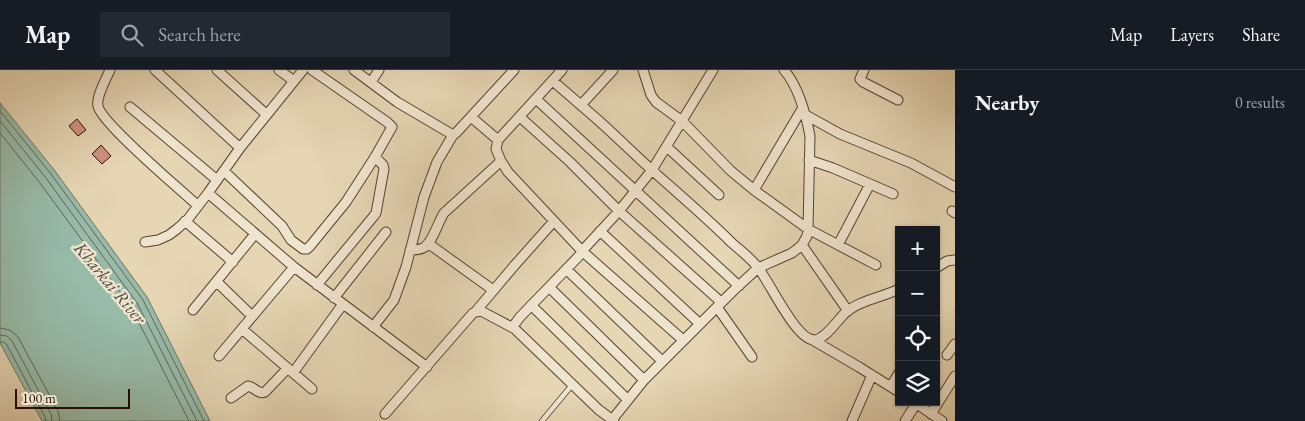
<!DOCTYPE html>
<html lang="en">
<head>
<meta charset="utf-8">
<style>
	body { margin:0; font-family:"EB Garamond",serif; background:#242831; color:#f1f3f6 }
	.controls { position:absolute; right:15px; bottom:15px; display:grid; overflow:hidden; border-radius:0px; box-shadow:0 1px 4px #0004 }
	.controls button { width:45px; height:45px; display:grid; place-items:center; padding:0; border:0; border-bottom:1px solid #363941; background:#171b24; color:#f1f3f6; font:25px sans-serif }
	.scale { position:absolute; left:15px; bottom:12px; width:115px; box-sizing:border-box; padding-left:5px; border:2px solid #280f00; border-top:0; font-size:14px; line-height:18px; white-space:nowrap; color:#280f00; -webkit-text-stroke:4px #efe4ce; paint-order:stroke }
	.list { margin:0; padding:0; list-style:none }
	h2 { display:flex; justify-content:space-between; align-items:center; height:65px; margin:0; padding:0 20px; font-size:21px }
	h2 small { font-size:16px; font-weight:400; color:#9ea1a6 }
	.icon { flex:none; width:28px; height:28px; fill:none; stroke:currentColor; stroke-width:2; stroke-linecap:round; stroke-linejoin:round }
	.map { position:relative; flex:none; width:955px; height:351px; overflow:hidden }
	header { display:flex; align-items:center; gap:30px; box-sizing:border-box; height:70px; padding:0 25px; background:#171b24; border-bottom:1px solid #363941 }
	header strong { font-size:24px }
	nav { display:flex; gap:28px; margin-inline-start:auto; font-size:18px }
	.search { width:350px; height:45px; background:#242831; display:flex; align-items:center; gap:12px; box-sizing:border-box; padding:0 18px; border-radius:0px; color:#9ea1a6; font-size:19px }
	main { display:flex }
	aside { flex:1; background:#171b24 }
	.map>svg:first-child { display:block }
	.water { fill:#97baa9; stroke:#6b7665 }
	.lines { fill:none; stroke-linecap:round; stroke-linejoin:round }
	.shore { stroke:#606454; stroke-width:1 }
	.building { fill:#d19183; stroke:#280f00 }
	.lane-casing { stroke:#58412d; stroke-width:6 }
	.street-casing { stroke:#58412d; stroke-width:11 }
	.lane { stroke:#efe4ce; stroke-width:4.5 }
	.street { stroke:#efe4ce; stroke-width:9 }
	.labels { text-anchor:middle; stroke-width:5; stroke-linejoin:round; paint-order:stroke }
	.water-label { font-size:18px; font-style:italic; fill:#4f4b3b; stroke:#efe4ce }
</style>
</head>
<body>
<header>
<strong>Map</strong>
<div class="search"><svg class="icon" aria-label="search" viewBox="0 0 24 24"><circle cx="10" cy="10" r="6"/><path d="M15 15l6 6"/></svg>Search here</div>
<nav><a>Map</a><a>Layers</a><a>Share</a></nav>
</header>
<main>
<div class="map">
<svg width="955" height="351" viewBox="0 0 955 351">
	<rect width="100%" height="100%" fill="#e6d6b4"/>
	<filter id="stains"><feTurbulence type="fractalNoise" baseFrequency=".004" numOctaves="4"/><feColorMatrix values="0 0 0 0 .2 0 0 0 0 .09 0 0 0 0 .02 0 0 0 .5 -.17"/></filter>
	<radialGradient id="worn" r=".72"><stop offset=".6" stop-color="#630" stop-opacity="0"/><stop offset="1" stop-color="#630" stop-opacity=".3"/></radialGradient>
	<path class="water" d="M 0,33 L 55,101 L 147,227 L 210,351 L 42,351 L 0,273 Z"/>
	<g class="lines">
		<path class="shore" d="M 0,41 L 51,104 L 143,230 L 204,351
			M 0,51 L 46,108 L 137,233 L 197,351
			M 0,63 L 40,113 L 131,237 L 189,351
			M 0,258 L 10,260 L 18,267 L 58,341 L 60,351
			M 0,265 L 7,266 L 12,271 L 51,344 L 52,351
			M 0,272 L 4,272 L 7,275 L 45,347 L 46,351"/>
	</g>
	<path class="building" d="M 77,49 L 86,60 L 78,66 L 69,56 Z
		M 101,75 L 111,86 L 102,94 L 92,84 Z"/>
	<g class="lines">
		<defs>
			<path id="lane" d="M 542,351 L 572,315"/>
			<path id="street" d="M 110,0 C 106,9 96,27 98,36 C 101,53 181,120 198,136
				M 155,0 L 240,78
				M 217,0 L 266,44
				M 279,0 L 294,11
				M 354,0 L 397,32 L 453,65 L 456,63 L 514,0
				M 562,0 L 498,70 L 496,79 L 501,91 L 508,102 L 582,181 L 579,186 L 520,247 L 514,255 L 515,259 L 518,262 L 599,340 L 614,351
				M 643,0 L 651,25 L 656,32 L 682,51 L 731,101 L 754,120 L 808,159 L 876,195
				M 864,0 L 860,9 L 863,12 L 898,30
				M 553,11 C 568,24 583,37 598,50 C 617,67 635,85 654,102 C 680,125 707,148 732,173 C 741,181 752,189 759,199 C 771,215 795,267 813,270 C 824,271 837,251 844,244 C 859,230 881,228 899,219
				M 371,12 L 379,0
				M 536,29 L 739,216
				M 581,35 L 613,0
				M 130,37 L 217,110
				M 804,44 L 840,64 L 911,93 L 955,117
				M 471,47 L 498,70
				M 520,47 L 570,92 L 619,141 L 721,232
				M 667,77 L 719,125
				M 809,90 L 833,98 L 893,124
				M 224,101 L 282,156 L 291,170 L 303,179 L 307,179 L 311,175 L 346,132 L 375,87 L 392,57 L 387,52 L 312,0
				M 754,120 L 802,39
				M 208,123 L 294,197 L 427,297
				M 952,141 L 955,143
				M 185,151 L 233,192
				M 600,161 L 700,254
				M 145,172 L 158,170 L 169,165 L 177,159 L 188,149 L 208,123 L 240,78 L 303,0
				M 429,174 L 493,220
				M 802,175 L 848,241
				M 838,175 L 870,114
				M 410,180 C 414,180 419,180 423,178 C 432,174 438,152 444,143 L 501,91
				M 936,198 L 947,191 L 955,190
				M 566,199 L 662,291
				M 217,212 L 252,246
				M 317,215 L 373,147 L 376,143 L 384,99 L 383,95 L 375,87
				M 549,217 L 644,310
				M 334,228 L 386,162
				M 531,235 L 628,330
				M 717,237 L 752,287
				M 193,240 L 255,164
				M 476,241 L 514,196 L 554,151
				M 373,257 L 394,230 L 406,197 L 424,127 L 437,92 L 453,65
				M 242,259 L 312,319
				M 811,269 L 859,297 L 899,322
				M 683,270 L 582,181 L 619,141 L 652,100 L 713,0
				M 947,285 L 955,274
				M 219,286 L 294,197
				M 293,303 L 343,234
				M 891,316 L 899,303
				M 231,328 L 248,316 C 254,317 259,325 265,322 L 288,298
				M 914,332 L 942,351
				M 385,344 L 473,243 L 480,241 L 483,242 L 515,259
				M 931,344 L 955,306
				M 612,350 L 644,310 L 733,221 L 758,198 L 792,183 L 802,175 L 807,166 L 808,159 L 810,66 C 806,45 798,16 784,0
				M 852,351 L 872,305
				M 905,351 L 916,334"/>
		</defs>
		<use href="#lane" class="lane-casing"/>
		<use href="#street" class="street-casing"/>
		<use href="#lane" class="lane"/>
		<use href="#street" class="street"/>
	</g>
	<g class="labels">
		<g class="water-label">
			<text transform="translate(110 213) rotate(50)" y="6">Kharkai River</text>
		</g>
	</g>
	<rect width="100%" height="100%" filter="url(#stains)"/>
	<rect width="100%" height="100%" fill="url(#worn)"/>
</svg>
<div class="controls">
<button>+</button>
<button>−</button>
<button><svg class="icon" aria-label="locate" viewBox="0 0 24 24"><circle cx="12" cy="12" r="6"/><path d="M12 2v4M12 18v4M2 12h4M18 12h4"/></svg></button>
<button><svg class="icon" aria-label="layers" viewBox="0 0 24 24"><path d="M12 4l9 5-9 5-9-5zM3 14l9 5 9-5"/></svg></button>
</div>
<div class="scale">100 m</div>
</div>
<aside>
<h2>Nearby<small>0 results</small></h2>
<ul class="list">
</ul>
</aside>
</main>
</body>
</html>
